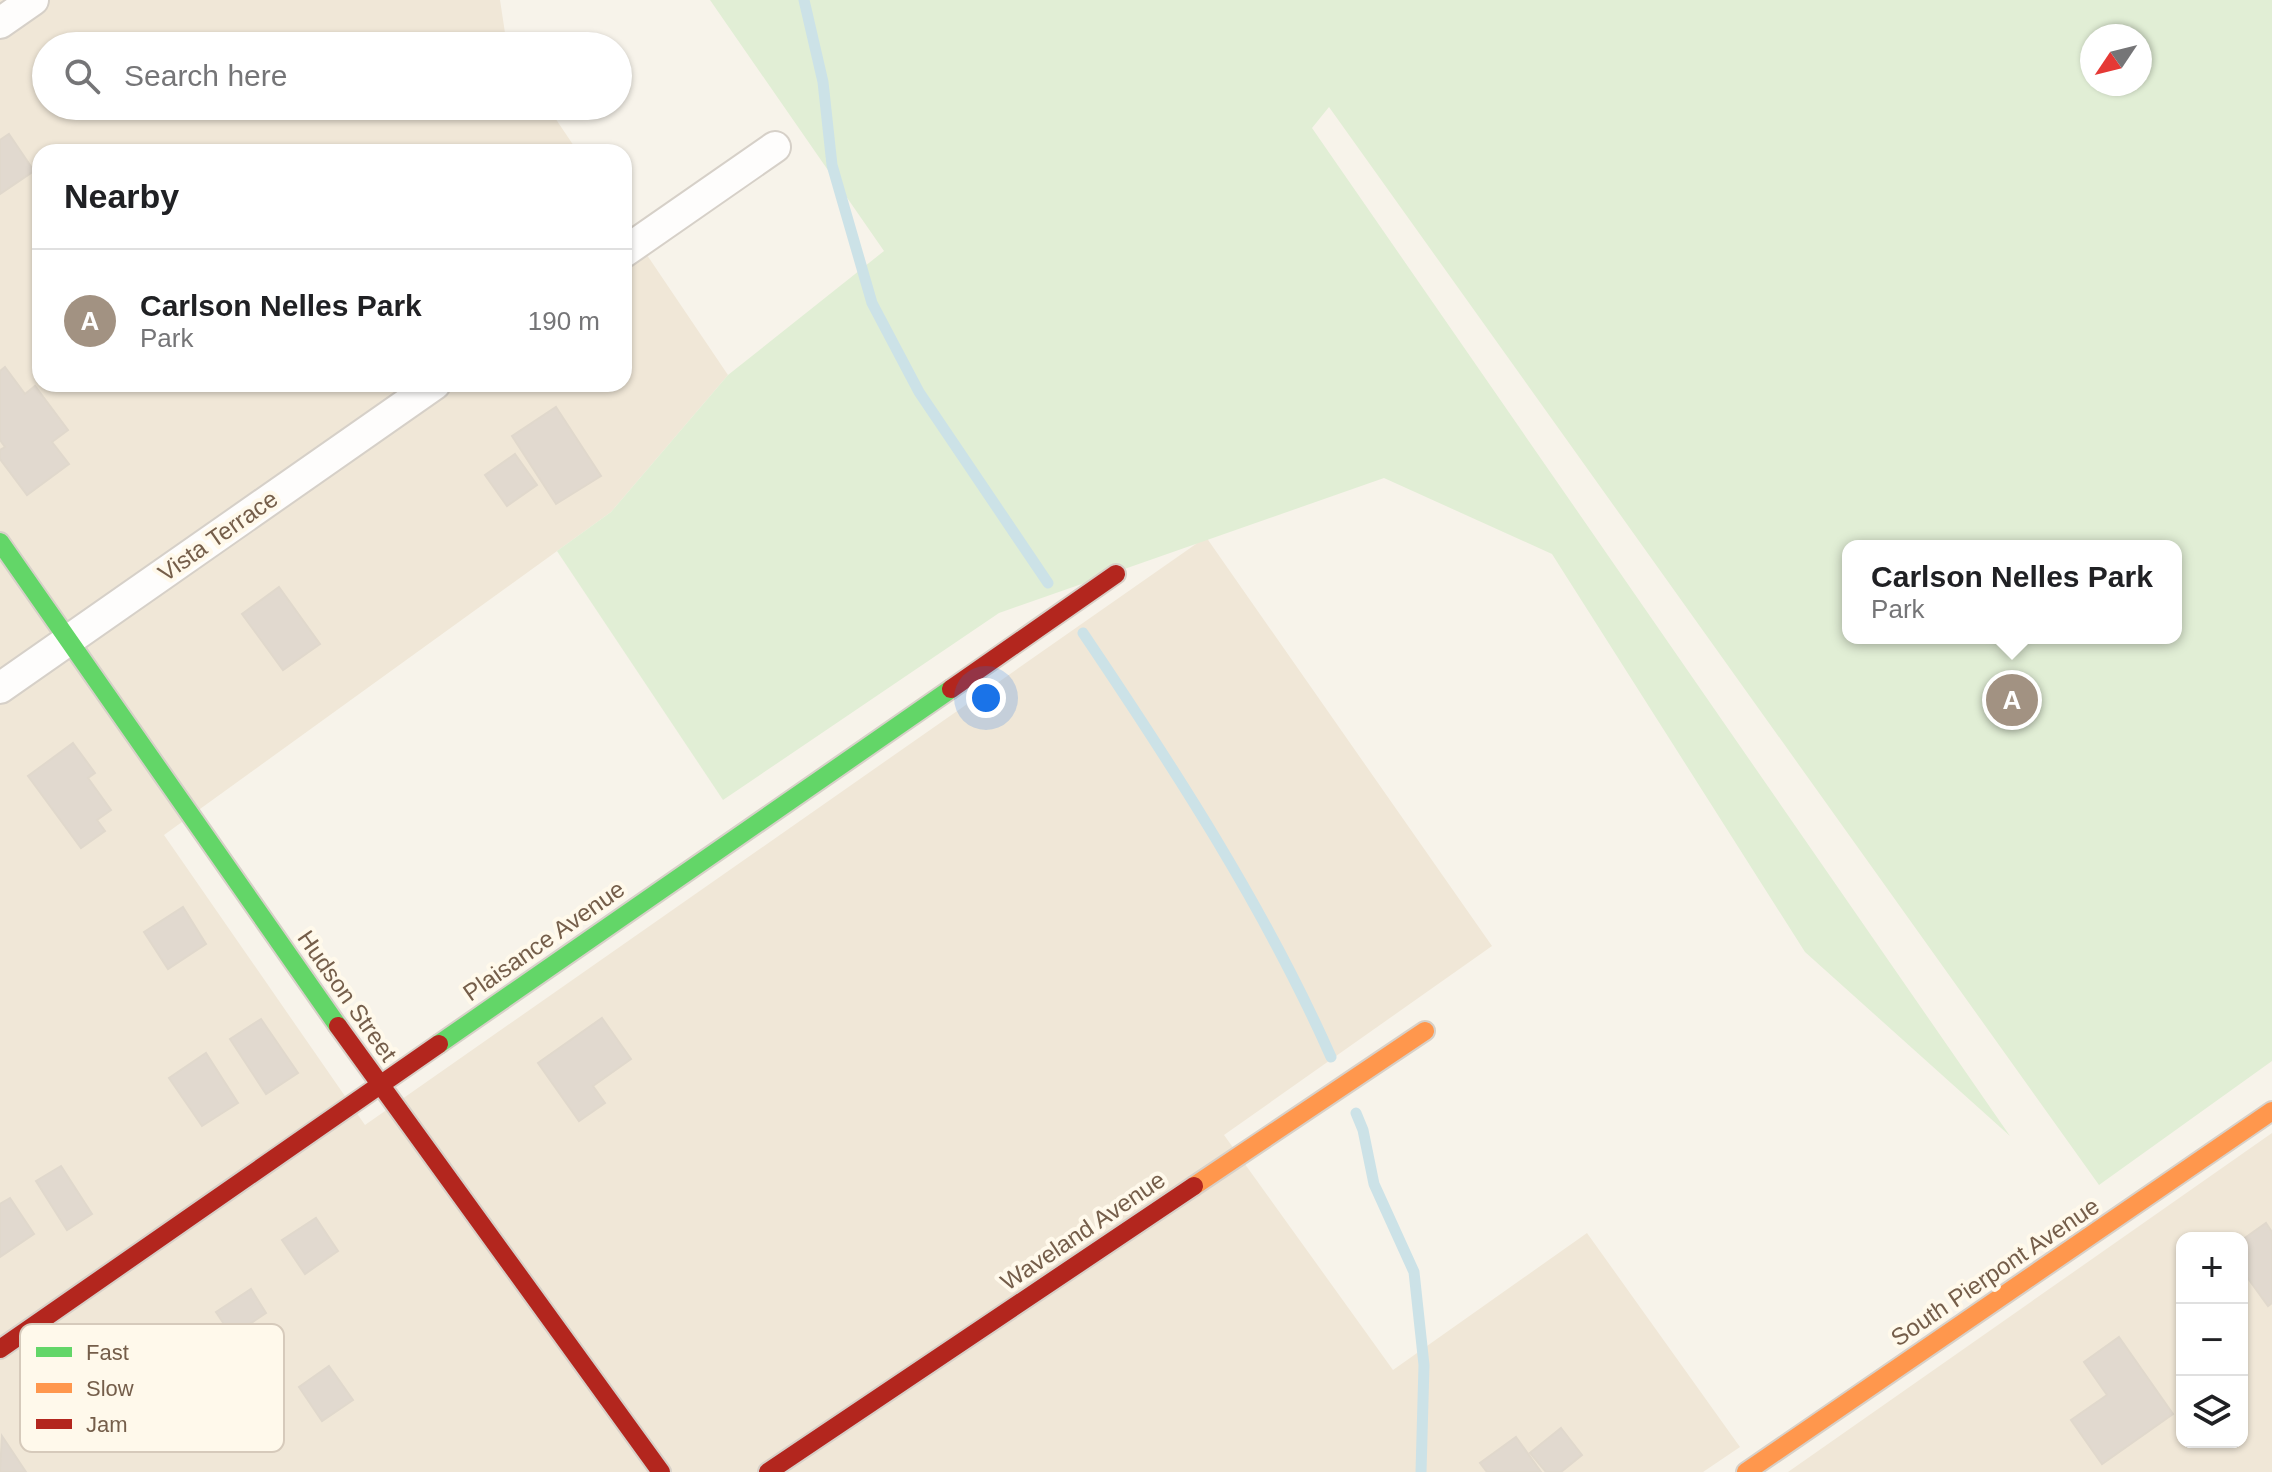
<!DOCTYPE html>
<html lang="en">
<head>
<meta charset="utf-8">
<style>
	body { margin:0; font-family:Helvetica,sans-serif; background:#f6f6f6; color:#202124 }
	.controls { position:absolute; right:24px; bottom:24px; display:grid; overflow:hidden; border-radius:16px; box-shadow:0 2px 6px #0004 }
	.controls button { width:72px; height:72px; display:grid; place-items:center; padding:0; border:0; border-bottom:2px solid #e0e0e0; background:#fff; color:#202124; font:40px sans-serif }
	.compass { position:absolute; left:2080px; top:24px; width:72px; height:72px; border-radius:50%; background:#fff; box-shadow:0 2px 6px #0004; rotate:235deg }
	.you { position:absolute; left:986px; top:698px; width:28px; height:28px; margin:-20px; border:6px solid #fff; border-radius:50%; background:#1a73e8; box-shadow:0 0 0 12px #1a73e833 }
	.badge { display:grid; place-items:center; width:52px; height:52px; border-radius:50%; background:#a29282; color:#fff; font-size:26px; font-weight:700 }
	.pin { position:absolute; translate:-50% -50%; border:4px solid #fff; box-shadow:0 2px 8px #0006 }
	.popup { position:absolute; left:1842px; top:540px; width:340px; height:104px; box-sizing:border-box; display:grid; place-content:center; border-radius:16px; background:#fff; filter:drop-shadow(0 2px 6px #0005); font-size:26px; white-space:nowrap; color:#757577 }
	.popup b { font-size:30px; color:#202124 }
	.popup::after { content:''; position:absolute; left:50%; top:100%; margin-left:-16px; border:16px solid transparent; border-top-color:#fff }
	.list { margin:0; padding:0; list-style:none }
	h2 { display:flex; justify-content:space-between; align-items:center; height:104px; margin:0; padding:0 32px; font-size:34px }
	h2 small { font-size:26px; font-weight:400; color:#757577 }
	.list li { display:grid; grid-template-columns:52px 1fr auto; gap:24px; align-items:center; box-sizing:border-box; height:144px; padding:0 32px; border-top:2px solid #e0e0e0 }
	.list b { display:block; font-size:30px; white-space:nowrap }
	.list p { margin:0; font-size:26px; white-space:nowrap; color:#757577 }
	.list em { font-size:26px; font-style:normal; color:#757577 }
	.icon { flex:none; width:44px; height:44px; fill:none; stroke:currentColor; stroke-width:2; stroke-linecap:round; stroke-linejoin:round }
	.map { position:relative; flex:none; width:2272px; height:1472px; overflow:hidden }
	.search { position:absolute; background:#fff; box-shadow:0 2px 6px #0004; left:32px; top:32px; width:600px; height:88px; display:flex; align-items:center; gap:20px; box-sizing:border-box; padding:0 28px; border-radius:44px; color:#757577; font-size:30px }
	.panel { position:absolute; background:#fff; box-shadow:0 2px 6px #0004; left:32px; top:144px; width:600px; height:248px; border-radius:24px }
	.map>svg:first-child { display:block }
	.residential { fill:#f0e7d7; fill-rule:evenodd }
	.green { fill:#e1eed5; fill-rule:evenodd }
	.lines { fill:none; stroke-linecap:round; stroke-linejoin:round }
	.stream { stroke:#cce2e7; stroke-width:11 }
	.building { fill:#e1d9cf; stroke:#e0d8cc; stroke-width:2 }
	.street-casing { stroke:#d6d0c8; stroke-width:34 }
	.fast-casing { stroke:#d7d0c8; stroke-width:22 }
	.slow-casing { stroke:#d7d0c8; stroke-width:22 }
	.jam-casing { stroke:#d7d0c8; stroke-width:22 }
	.street { stroke:#fefdfc; stroke-width:30 }
	.fast { stroke:#63d668; stroke-width:18 }
	.slow { stroke:#ff974d; stroke-width:18 }
	.jam { stroke:#b3261e; stroke-width:18 }
	.labels { text-anchor:middle; stroke-width:8; stroke-linejoin:round; paint-order:stroke }
	.street-label { font-size:24px; fill:#755e4a; stroke:#fff9eb }
	.key { fill:#fff9eb; stroke:#d6cabb; stroke-width:2 }
	.key-label { font-size:22px; fill:#755e4a }
</style>
</head>
<body>
<div class="map">
<svg width="2272" height="1472" viewBox="0 0 2272 1472">
	<rect width="100%" height="100%" fill="#f7f3ea"/>
	<path class="residential" d="M 0,0 L 500,0 L 507,46 L 46,46 L 46,106 L 547,106 L 578,152 L 40,152 L 40,384 L 624,384 L 624,221 L 728,375 L 611,512 L 164,835 L 365,1125 L 1206,537 L 1492,946 L 1224,1135 L 1393,1370 L 1587,1233 L 1740,1447 L 1703,1472 L 0,1472 Z
		M 2272,1133 L 2272,1472 L 1788,1472 ZM 2182,1238 L 2242,1238 L 2242,1442 L 2182,1442 Z"/>
	<path class="green" d="M 710,0 L 2272,0 L 2272,1061 L 2099,1185 L 1329,107 L 1312,128 L 2010,1136 L 1805,952 L 1552,554 L 1384,478 L 999,613 L 723,800 L 557,551 L 611,512 L 728,375 L 884,251 ZM 2092,36 L 2140,36 L 2140,84 L 2092,84 ZM 1848,546 L 2176,546 L 2176,638 L 1848,638 Z"/>
	<g class="lines">
		<path class="stream" d="M 804,0 L 823,82 L 832,165 L 872,303 L 919,392 L 1048,583
			M 1083,633 C 1174,768 1265,908 1331,1057
			M 1356,1113 L 1363,1130 L 1374,1184 L 1414,1272 L 1424,1365 L 1421,1472"/>
	</g>
	<path class="building" d="M 9,134 L 34,171 L 0,194 L 0,140 Z
		M 5,367 L 25,394 L 35,386 L 68,430 L 52,442 L 69,464 L 27,495 L 0,459 L 0,450 L 5,447 L 0,440 L 0,371 Z
		M 556,407 L 601,476 L 556,504 L 512,436 Z
		M 515,454 L 537,485 L 507,506 L 485,475 Z
		M 279,587 L 320,644 L 283,670 L 242,614 Z
		M 73,743 L 95,773 L 88,778 L 111,810 L 97,820 L 105,831 L 81,848 L 28,776 Z
		M 183,907 L 206,944 L 168,969 L 144,932 Z
		M 602,1018 L 631,1059 L 593,1086 L 605,1103 L 579,1121 L 538,1063 Z
		M 261,1019 L 298,1073 L 266,1094 L 230,1039 Z
		M 206,1053 L 238,1103 L 202,1126 L 169,1078 Z
		M 61,1166 L 92,1214 L 67,1230 L 36,1181 Z
		M 10,1198 L 34,1234 L 0,1257 L 0,1204 Z
		M 316,1218 L 338,1251 L 305,1274 L 282,1240 Z
		M 2266,1223 L 2272,1232 L 2272,1303 L 2268,1306 L 2242,1270 L 2242,1240 Z
		M 251,1289 L 266,1313 L 232,1336 L 216,1312 Z
		M 2119,1337 L 2173,1414 L 2102,1464 L 2071,1420 L 2107,1395 L 2084,1362 Z
		M 329,1366 L 353,1400 L 322,1421 L 299,1387 Z
		M 1561,1428 L 1582,1455 L 1561,1472 L 1546,1472 L 1530,1453 Z
		M 2,1436 L 26,1472 L 0,1472 Z
		M 1516,1437 L 1541,1472 L 1487,1472 L 1480,1463 Z"/>
	<g class="lines">
		<defs>
			<path id="street" d="M 0,23 L 33,0
				M 624,252 L 775,147
				M 0,688 L 435,384"/>
			<path id="fast" d="M 0,542 L 338,1026
				M 439,1044 L 951,689"/>
			<path id="slow" d="M 1194,1186 L 1425,1031
				M 1746,1472 L 2272,1111"/>
			<path id="jam" d="M 951,689 L 1116,574
				M 338,1026 L 661,1472
				M 0,1349 L 439,1044
				M 768,1472 L 1194,1186"/>
		</defs>
		<use href="#street" class="street-casing"/>
		<use href="#fast" class="fast-casing"/>
		<use href="#slow" class="slow-casing"/>
		<use href="#jam" class="jam-casing"/>
		<use href="#street" class="street"/>
		<use href="#fast" class="fast"/>
		<use href="#slow" class="slow"/>
		<use href="#jam" class="jam"/>
	</g>
	<g class="labels">
		<g class="street-label">
			<text transform="translate(218 536) rotate(-35)" y="8">Vista Terrace</text>
			<text transform="translate(544 941) rotate(-35)" y="8">Plaisance Avenue</text>
			<text transform="translate(347 996) rotate(55)" y="8">Hudson Street</text>
			<text transform="translate(1083 1231) rotate(-34)" y="8">Waveland Avenue</text>
			<text transform="translate(1995 1272) rotate(-34)" y="8">South Pierpont Avenue</text>
		</g>
	</g>
	<rect x="20" y="1324" width="264" height="128" rx="12" class="key"/>
	<rect x="36" y="1347" width="36" height="10" fill="#63d668"/>
	<rect x="36" y="1383" width="36" height="10" fill="#ff974d"/>
	<rect x="36" y="1419" width="36" height="10" fill="#b3261e"/>
	<g class="key-label">
		<text x="86" y="1360">Fast</text>
		<text x="86" y="1396">Slow</text>
		<text x="86" y="1432">Jam</text>
	</g>
</svg>
<div class="controls">
<button>+</button>
<button>−</button>
<button><svg class="icon" aria-label="layers" viewBox="0 0 24 24"><path d="M12 4l9 5-9 5-9-5zM3 14l9 5 9-5"/></svg></button>
</div>
<svg class="compass" viewBox="-18 -18 36 36"><path d="M0-13l5 13h-10z" fill="#e53935"/><path d="M0 13l5-13h-10z" fill="#757577"/></svg>
<div class="you"></div>
<div class="pin badge" style="left:2012px;top:700px">A</div>
<div class="popup"><b>Carlson Nelles Park</b>Park</div>
<div class="search"><svg class="icon" aria-label="search" viewBox="0 0 24 24"><circle cx="10" cy="10" r="6"/><path d="M15 15l6 6"/></svg>Search here</div>
<section class="panel">
<h2>Nearby<small></small></h2>
<ul class="list">
<li><span class="badge">A</span><div><b>Carlson Nelles Park</b><p>Park</p></div><em>190 m</em></li>
</ul>
</section>
</div>
</body>
</html>
